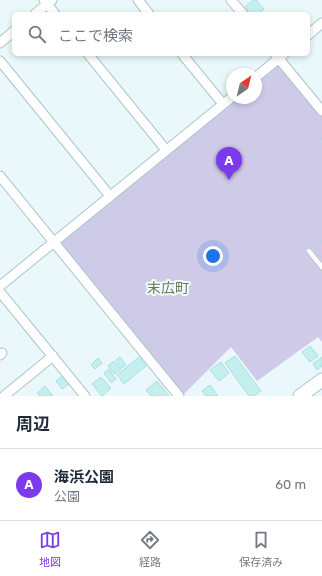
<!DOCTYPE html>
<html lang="ja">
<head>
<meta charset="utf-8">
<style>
	body { margin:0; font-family:Rubik,"Noto Sans JP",sans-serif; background:#f2f2f3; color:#1f2937 }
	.compass { position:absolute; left:226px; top:68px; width:36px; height:36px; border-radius:50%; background:#fff; box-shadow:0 2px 6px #0003; rotate:35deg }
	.you { position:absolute; left:213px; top:256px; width:14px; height:14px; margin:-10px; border:3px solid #fff; border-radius:50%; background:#1a73e8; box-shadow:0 0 0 6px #1a73e833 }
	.badge { display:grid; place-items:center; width:26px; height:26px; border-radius:50%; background:#7c3aed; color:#fff; font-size:13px; font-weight:700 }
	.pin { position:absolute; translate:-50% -33px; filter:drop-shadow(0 1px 2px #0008) }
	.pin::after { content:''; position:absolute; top:21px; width:14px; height:12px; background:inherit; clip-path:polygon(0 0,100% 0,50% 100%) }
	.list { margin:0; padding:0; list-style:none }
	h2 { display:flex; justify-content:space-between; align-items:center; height:52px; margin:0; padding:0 16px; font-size:17px }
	h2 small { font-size:13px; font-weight:400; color:#747a83 }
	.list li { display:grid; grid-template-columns:26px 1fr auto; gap:12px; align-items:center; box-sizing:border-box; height:72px; padding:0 16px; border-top:1px solid #e0e1e3 }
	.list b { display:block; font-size:15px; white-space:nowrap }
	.list p { margin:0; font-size:13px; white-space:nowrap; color:#747a83 }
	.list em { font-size:13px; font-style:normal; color:#747a83 }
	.icon { flex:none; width:22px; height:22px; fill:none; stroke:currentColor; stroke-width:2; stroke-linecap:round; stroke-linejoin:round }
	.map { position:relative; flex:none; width:322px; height:396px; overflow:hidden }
	.search { position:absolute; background:#fff; box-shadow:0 2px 6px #0003; left:12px; right:12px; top:12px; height:44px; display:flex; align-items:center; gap:10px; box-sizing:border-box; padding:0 14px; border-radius:6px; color:#747a83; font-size:15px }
	.sheet { height:124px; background:#fff }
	nav { display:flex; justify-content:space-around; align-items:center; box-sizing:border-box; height:56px; border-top:1px solid #e0e1e3; background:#fff; font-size:11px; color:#747a83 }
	nav a { display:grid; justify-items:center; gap:2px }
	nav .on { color:#7c3aed }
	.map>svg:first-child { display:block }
	.green { fill:#d0cae9 }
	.building { fill:#c5efef; stroke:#a6e0df }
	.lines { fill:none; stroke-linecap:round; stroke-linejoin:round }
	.lane-casing { stroke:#abc7c8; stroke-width:6 }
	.street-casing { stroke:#abc7c8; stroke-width:11 }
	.secondary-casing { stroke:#a8c8c9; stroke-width:15 }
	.path { stroke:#a7d4d4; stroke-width:1.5; stroke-dasharray:1 3; stroke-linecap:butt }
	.lane { stroke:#fff; stroke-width:4.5 }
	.street { stroke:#fff; stroke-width:9 }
	.secondary { stroke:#fff; stroke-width:13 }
	.labels { text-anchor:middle; stroke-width:4; stroke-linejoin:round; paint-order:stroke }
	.quarter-label { font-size:14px; fill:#6d7655; stroke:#f2fbfe }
</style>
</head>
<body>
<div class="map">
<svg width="322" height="396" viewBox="0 0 322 396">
	<rect width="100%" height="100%" fill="#ebf8fb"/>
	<path class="green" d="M 279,63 L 322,116 L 322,342 L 318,337 L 257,381 L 231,347 L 183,395 L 59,243 L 237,98 L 256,98 L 256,82 Z"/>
	<path class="building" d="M 253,0 L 256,0 L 264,9 L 258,14 L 250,14 L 245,7 Z
		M 310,346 L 318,356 L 310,362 L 302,352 Z
		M 235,356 L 261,391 L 254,396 L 249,396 L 225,363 Z
		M 120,357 L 126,365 L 122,368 L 116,360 Z
		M 139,357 L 146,366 L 124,384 L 117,375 Z
		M 322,357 L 322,366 L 317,370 L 313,364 Z
		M 98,358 L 102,363 L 95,369 L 91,365 Z
		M 114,361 L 121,369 L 115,374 L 108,366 Z
		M 221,362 L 229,373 L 219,381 L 210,370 Z
		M 109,369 L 116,379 L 111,383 L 104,373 Z
		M 63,375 L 70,383 L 62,389 L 56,381 Z
		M 101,377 L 111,388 L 102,396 L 92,384 Z
		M 157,381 L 169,396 L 151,396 L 146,390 Z
		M 210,385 L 218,396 L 206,396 L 202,391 Z
		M 45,386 L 53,396 L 40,396 L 37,393 Z"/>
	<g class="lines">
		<defs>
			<path id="lane" d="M 309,251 L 322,267"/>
			<path id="street" d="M 44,0 L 55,14
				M 138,0 L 149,14
				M 231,0 L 243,14
				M 35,14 L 52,0
				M 308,35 L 322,23
				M 0,43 L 14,31
				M 88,54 L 166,150
				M 182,54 L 223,104
				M 275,54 L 322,111
				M 0,61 L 110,196
				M 256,77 L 284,54
				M 0,176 L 179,396
				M 0,286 L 232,97
				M 0,292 L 85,396
				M 0,355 L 2,353
				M 4,396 L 53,356"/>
			<path id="secondary" d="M 300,396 L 322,380"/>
		</defs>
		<use href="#lane" class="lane-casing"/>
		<use href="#street" class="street-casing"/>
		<use href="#secondary" class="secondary-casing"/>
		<path class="path" d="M 256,92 L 268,91 L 282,96 L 322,139
			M 248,98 L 87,229 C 78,239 78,251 84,263 L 151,346 C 161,354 173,356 185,351 L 304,255
			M 314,246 L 322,240
			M 166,366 L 183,353"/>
		<use href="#lane" class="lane"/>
		<use href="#street" class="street"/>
		<use href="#secondary" class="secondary"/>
	</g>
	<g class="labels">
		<g class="quarter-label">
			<text x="168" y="293">末広町</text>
		</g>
	</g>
</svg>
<svg class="compass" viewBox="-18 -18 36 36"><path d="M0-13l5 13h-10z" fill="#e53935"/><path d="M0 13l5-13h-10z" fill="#747a83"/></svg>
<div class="you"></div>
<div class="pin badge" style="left:229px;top:180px">A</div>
<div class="search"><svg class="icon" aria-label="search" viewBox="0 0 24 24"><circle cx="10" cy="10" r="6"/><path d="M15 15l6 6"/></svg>ここで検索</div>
</div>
<section class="sheet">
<h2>周辺<small></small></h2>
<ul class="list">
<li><span class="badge">A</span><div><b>海浜公園</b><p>公園</p></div><em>60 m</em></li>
</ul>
</section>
<nav>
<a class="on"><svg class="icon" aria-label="map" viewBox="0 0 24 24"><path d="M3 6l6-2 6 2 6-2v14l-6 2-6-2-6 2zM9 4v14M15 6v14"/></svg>地図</a>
<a><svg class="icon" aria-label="directions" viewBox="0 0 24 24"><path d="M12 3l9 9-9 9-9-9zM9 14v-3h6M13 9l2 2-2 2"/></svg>経路</a>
<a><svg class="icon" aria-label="saved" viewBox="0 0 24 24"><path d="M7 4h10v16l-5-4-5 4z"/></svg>保存済み</a>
</nav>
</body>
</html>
